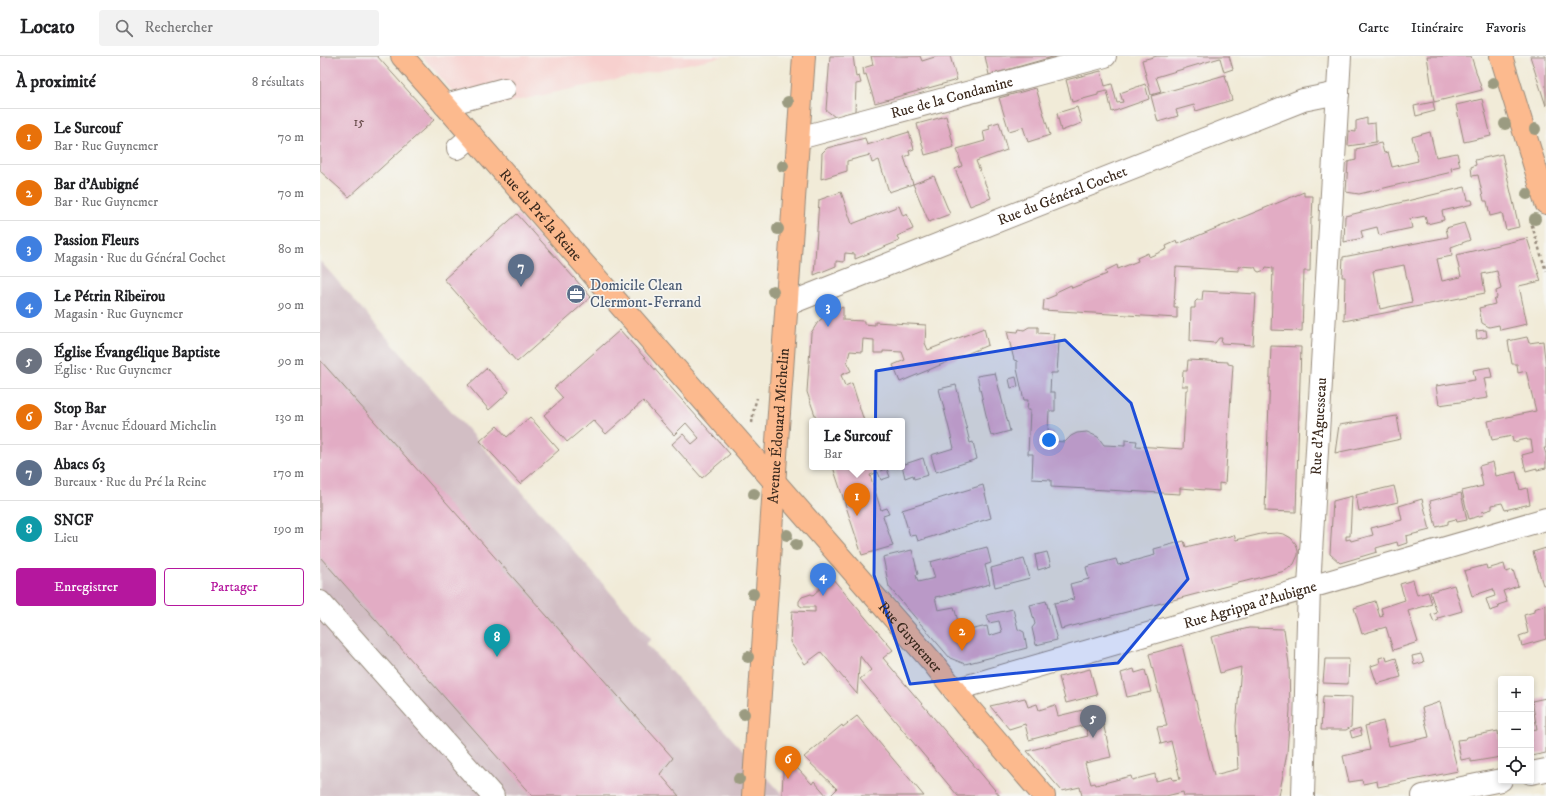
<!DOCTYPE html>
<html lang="fr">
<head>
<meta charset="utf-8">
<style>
	body { margin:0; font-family:"IM FELL DW Pica",serif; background:#f2f2f2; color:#202124 }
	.controls { position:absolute; right:12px; bottom:12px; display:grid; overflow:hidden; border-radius:4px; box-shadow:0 2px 6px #0003 }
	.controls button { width:36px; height:36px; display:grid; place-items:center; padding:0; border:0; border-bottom:1px solid #e0e0e0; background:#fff; color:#202124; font:20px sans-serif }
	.you { position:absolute; left:729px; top:384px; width:14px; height:14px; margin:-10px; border:3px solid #fff; border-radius:50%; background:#1a73e8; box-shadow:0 0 0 6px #1a73e833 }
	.badge { display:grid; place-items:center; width:26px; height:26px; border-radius:50%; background:#b5179e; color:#fff; font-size:13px; font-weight:700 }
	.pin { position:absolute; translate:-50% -33px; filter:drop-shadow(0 1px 2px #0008) }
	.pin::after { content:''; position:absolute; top:21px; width:14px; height:12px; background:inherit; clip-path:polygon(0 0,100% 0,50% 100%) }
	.popup { position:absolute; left:489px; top:362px; width:96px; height:52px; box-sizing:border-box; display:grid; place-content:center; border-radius:4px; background:#fff; filter:drop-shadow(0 1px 3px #0005); font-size:13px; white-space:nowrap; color:#757577 }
	.popup b { font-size:15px; color:#202124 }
	.popup::after { content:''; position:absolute; left:50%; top:100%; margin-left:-8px; border:8px solid transparent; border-top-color:#fff }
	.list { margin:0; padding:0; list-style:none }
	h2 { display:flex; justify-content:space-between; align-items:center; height:52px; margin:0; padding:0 16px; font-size:17px }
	h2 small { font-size:13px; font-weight:400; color:#757577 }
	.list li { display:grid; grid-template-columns:26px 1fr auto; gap:12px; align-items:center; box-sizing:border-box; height:56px; padding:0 16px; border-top:1px solid #e0e0e0 }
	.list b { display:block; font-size:15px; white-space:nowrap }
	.list p { margin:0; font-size:13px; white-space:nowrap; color:#757577 }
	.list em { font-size:13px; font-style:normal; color:#757577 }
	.actions { display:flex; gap:8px; padding:12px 16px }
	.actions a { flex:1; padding:9px 0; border:1px solid #b5179e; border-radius:4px; text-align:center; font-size:14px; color:#b5179e }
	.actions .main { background:#b5179e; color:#fff }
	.icon { flex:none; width:22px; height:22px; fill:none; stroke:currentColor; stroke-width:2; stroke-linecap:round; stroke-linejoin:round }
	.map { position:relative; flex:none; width:1226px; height:740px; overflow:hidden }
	header { display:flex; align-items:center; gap:24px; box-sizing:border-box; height:56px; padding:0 20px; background:#fff; border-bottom:1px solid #e0e0e0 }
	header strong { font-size:19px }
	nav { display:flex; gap:22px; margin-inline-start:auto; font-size:14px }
	.search { width:280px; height:36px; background:#f2f2f2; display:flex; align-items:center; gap:10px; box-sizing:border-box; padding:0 14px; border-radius:4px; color:#757577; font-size:15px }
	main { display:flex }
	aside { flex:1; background:#fff }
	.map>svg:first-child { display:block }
	.built { fill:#f7d0ce }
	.industrial { fill:#d2bec4 }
	.building { fill:#e2acc4; fill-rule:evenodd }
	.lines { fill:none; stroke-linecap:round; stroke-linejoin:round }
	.minor-casing { stroke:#968a7b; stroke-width:24 }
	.major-casing { stroke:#968a7b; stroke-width:24 }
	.path { stroke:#968a7b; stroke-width:2.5; stroke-dasharray:3 3; stroke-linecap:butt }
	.minor { stroke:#fff; stroke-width:22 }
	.major { stroke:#fcba8e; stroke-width:22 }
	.tree { fill:#9b9b81 }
	.marked { fill:#1d4ed8; fill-opacity:0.2; stroke:#1d4ed8; stroke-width:3; stroke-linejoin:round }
	.labels { text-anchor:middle; stroke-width:3; stroke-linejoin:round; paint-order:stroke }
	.number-label { font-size:13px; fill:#654a48 }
	.street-label { font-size:15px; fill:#3b2a1e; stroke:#f6f6f2 }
	.service-label { font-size:15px; fill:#4e5e75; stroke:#f6f6f2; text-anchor:start }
</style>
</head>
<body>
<header>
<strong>Locato</strong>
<div class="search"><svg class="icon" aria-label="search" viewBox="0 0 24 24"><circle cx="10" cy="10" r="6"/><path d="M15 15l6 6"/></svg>Rechercher</div>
<nav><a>Carte</a><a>Itinéraire</a><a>Favoris</a></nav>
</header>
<main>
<aside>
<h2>À proximité<small>8 résultats</small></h2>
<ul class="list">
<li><span class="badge" style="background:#e8710a">1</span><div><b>Le Surcouf</b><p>Bar · Rue Guynemer</p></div><em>70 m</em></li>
<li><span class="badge" style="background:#e8710a">2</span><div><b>Bar d'Aubigné</b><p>Bar · Rue Guynemer</p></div><em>70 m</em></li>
<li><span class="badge" style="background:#3f7fe0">3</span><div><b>Passion Fleurs</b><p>Magasin · Rue du Général Cochet</p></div><em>80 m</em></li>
<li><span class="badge" style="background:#3f7fe0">4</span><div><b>Le Pétrin Ribeïrou</b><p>Magasin · Rue Guynemer</p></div><em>90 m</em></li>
<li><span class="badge" style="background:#6b7280">5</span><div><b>Église Évangélique Baptiste</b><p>Église · Rue Guynemer</p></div><em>90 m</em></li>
<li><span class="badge" style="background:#e8710a">6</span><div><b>Stop Bar</b><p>Bar · Avenue Édouard Michelin</p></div><em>130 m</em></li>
<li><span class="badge" style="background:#5c6f8a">7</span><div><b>Abacs 63</b><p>Bureaux · Rue du Pré la Reine</p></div><em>170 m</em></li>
<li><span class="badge" style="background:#0f9aa8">8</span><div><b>SNCF</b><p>Lieu</p></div><em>190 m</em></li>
</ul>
<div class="actions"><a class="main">Enregistrer</a><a>Partager</a></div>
</aside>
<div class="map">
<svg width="1226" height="740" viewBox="0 0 1226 740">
	<rect width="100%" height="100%" fill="#f6f6f2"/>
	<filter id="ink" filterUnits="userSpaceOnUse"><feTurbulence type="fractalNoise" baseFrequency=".025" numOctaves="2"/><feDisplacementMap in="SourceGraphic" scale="8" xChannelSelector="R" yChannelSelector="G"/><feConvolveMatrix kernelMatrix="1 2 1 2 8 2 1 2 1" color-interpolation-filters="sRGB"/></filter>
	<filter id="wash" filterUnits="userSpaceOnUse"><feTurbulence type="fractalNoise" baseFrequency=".012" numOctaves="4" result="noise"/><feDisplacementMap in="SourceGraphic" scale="16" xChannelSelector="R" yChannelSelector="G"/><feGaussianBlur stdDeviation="0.9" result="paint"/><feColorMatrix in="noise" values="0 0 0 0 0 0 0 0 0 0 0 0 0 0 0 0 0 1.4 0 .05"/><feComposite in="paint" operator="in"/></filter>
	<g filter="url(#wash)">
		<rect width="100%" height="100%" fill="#f1ebd8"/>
		<path class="built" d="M 102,0 L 404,0 L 159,53 L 148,53 Z"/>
		<path class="industrial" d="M 0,205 L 331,583 L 326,588 L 464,740 L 0,740 Z"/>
		<g id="blocks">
			<path class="building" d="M 0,0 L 57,0 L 114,64 L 29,141 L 0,115 Z
				M 510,0 L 533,0 L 536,21 L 539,20 L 541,27 L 536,28 L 535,55 L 515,61 L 506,54 Z
				M 551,0 L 600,0 L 602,5 L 618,0 L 630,0 L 637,24 L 555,47 L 546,18 L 544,19 L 543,12 L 553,9 Z
				M 665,0 L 736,0 L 669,19 Z
				M 837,0 L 909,0 L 913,13 L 904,16 L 900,2 L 836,21 L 841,36 L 831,39 L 822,4 Z
				M 1107,0 L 1151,0 L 1162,34 L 1114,46 Z
				M 1210,0 L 1226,0 L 1226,50 Z
				M 781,15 L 785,30 L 792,28 L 797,47 L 803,46 L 800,37 L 825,28 L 829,43 L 792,56 L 787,35 L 778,37 L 778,39 L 752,46 L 746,24 Z
				M 905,19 L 912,44 L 876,55 L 874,49 L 856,54 L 858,60 L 838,66 L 831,40 Z
				M 716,32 L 730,79 L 708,86 L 703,71 L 689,75 L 679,42 Z
				M 1162,43 L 1171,80 L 1144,86 L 1136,49 Z
				M 1113,46 L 1115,55 L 1096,60 L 1094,50 Z
				M 757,51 L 762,67 L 741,75 L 737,57 Z
				M 626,60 L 634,91 L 605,99 L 597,68 Z
				M 1047,62 L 1047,68 L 1055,67 L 1056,86 L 1028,90 L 1029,75 L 1036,76 L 1036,65 Z
				M 679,66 L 687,94 L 656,105 L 671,142 L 650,150 L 635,113 L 642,110 L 637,93 L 665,85 L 663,75 L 670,73 L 669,69 Z
				M 589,76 L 594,93 L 589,95 L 590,99 L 584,101 L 593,128 L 569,136 L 559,104 L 552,107 L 550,99 L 527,105 L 527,115 L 501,123 L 502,97 L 507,92 L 545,82 L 547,89 Z
				M 1110,76 L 1116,101 L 1137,97 L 1140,110 L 1131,112 L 1132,116 L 1039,138 L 1026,136 L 1028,106 L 1036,104 L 1036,93 L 1061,87 L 1064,97 L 1068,96 L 1072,111 L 1098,105 L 1092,81 Z
				M 1182,98 L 1199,171 L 1186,174 L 1182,157 L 1170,160 L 1167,145 L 1164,145 L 1158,119 L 1152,120 L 1151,111 L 1156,109 L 1155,104 Z
				M 614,120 L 630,158 L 609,166 L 593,128 Z
				M 1145,131 L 1148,144 L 1152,144 L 1153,148 L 1122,155 L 1124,164 L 1107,168 L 1105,160 L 1090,163 L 1092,172 L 1059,179 L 1057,171 L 1041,175 L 1043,182 L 1024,186 L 1025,160 Z
				M 521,136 L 532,168 L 579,150 L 583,160 L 587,158 L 593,173 L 577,180 L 579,185 L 535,203 L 535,198 L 525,197 L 524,206 L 516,205 L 516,210 L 494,219 L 499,144 Z
				M 984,136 L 984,140 L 993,140 L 992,162 L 991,162 L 990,215 L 984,215 L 982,275 L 951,274 L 953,212 L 946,211 L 945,214 L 939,216 L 937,215 L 935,211 L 919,210 L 919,215 L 856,211 L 854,251 L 857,251 L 857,262 L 723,254 L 724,244 L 736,239 L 736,236 L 751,229 L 752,232 L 787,218 L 785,215 L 797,209 L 798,213 L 818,205 L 817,202 L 828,197 L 829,201 L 847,193 L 846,190 L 857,185 L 858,188 Z
				M 197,158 L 271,241 L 197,306 L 124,223 Z
				M 1144,167 L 1150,184 L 1131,191 L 1132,200 L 1117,203 L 1122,225 L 1141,221 L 1136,199 L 1207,182 L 1221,225 L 1199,230 L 1207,268 L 1180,274 L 1179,269 L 1169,271 L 1162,267 L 1159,252 L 1175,248 L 1174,244 L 1177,242 L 1176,235 L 1181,233 L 1177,215 L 1162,218 L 1165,237 L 1024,265 L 1025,221 L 1022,221 L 1023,201 L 1128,181 L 1126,172 ZM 1084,209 L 1092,246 L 1060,253 L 1053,215 Z
				M 883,235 L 936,238 L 933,289 L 901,287 L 902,282 L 899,282 L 895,287 L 870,285 L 871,252 L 875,252 L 875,246 L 877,244 L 882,244 Z
				M 523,251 L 523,264 L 544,265 L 544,268 L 555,269 L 555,266 L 606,269 L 605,287 L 608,294 L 664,272 L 668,289 L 580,326 L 573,309 L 585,304 L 582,296 L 563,295 L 563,297 L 554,297 L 554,284 L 543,283 L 542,296 L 530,295 L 527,307 L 531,315 L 521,319 L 525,330 L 532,327 L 544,365 L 497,365 L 487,336 L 491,277 L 498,266 L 507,258 Z
				M 709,271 L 718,271 L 718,277 L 734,278 L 733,285 L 739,286 L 737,317 L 731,317 L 730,336 L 735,336 L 735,355 L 729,355 L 728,375 L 733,376 L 733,385 L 745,386 L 751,380 L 757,377 L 767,376 L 778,381 L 784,389 L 805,390 L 805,384 L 817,385 L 816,390 L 863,393 L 866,334 L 868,334 L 868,330 L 862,330 L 863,315 L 867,315 L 868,304 L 908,306 L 908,308 L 913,309 L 905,428 L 899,427 L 899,435 L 860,432 L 860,438 L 731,431 L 731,424 L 712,423 L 713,398 L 708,398 L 710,354 L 707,354 L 708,344 L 704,344 L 697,313 L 697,305 L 694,304 L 687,275 L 698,276 L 699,273 L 704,274 Z
				M 300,274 L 410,398 L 382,422 L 352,388 L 363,378 L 372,388 L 379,382 L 366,367 L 354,379 L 323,345 L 286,378 L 273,364 L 247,386 L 224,359 L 243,342 L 234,332 Z
				M 1166,274 L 1167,281 L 1157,283 L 1156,275 Z
				M 1207,281 L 1209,287 L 1223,285 L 1226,312 L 1226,392 L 1224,392 L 1226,398 L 1226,412 L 1217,414 L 1217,412 L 1206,415 L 1202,399 L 1213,396 L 1211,384 L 1207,384 L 1207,383 L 1193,386 L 1192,380 L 1172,384 L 1168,365 L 1216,355 L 1206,315 L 1198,317 L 1197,308 L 1192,308 L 1188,285 Z
				M 951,290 L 981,291 L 976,456 L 945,455 Z
				M 0,304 L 353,702 L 340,718 L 359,740 L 212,740 L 0,501 Z
				M 1170,311 L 1172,321 L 1164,322 L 1168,342 L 1119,349 L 1116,330 L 1155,324 L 1153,314 Z
				M 167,312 L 189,336 L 169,354 L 148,329 Z
				M 675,317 L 690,375 L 671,380 L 657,320 Z
				M 696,321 L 698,330 L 691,332 L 689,323 Z
				M 636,329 L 650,387 L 653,386 L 657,403 L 616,416 L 611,399 L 634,392 L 619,333 Z
				M 1077,360 L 1081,383 L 1015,397 L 1019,369 Z
				M 210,361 L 239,394 L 200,428 L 160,385 L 177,370 L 187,381 Z
				M 603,402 L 608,419 L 594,423 L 593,419 L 585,422 L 582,409 Z
				M 1173,406 L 1176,420 L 1196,416 L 1200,434 L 1207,432 L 1210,448 L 1185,454 L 1182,447 L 1172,449 L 1172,453 L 1162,456 L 1163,459 L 1149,463 L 1142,435 L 1163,430 L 1159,410 Z
				M 513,411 L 560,411 L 561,415 L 567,413 L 570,421 L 561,424 L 558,416 L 550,419 L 561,454 L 567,452 L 569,458 L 563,460 L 573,490 L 542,499 Z
				M 663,429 L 671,462 L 598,485 L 596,479 L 590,480 L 582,454 Z
				M 1074,430 L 1078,446 L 1039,455 L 1036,439 Z
				M 1141,437 L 1147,464 L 1137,466 L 1136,463 L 1128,465 L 1128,468 L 1116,471 L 1110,445 Z
				M 1032,440 L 1030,480 L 1026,480 L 1026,484 L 1030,483 L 1031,485 L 1053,479 L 1051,472 L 1082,464 L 1079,450 L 1102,443 L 1110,474 L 1086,480 L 1087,487 L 1078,490 L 1077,486 L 1056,492 L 1057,496 L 1020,507 L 1010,498 L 1013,445 Z
				M 957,477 L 964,478 L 971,482 L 976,488 L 978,495 L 978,499 L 974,508 L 965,515 L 741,573 L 734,547 L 754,543 L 750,528 L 769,523 L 766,511 L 796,503 L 798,509 L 835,499 L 834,493 L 864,485 L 866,491 L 914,479 L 916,484 L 941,478 Z
				M 667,491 L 671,507 L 665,509 L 670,528 L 620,541 L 620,540 L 615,541 L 618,554 L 634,551 L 641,576 L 667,570 L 669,580 L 682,576 L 679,565 L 669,567 L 667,559 L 693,553 L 698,573 L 704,576 L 707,592 L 645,608 L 630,602 L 569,531 L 563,501 L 592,494 L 598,518 L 596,519 L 598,526 L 615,522 L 610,506 Z
				M 1226,492 L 1226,528 L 1223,529 L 1213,496 Z
				M 727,496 L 731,510 L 718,514 L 715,499 Z
				M 704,503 L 710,522 L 675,531 L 671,512 Z
				M 1184,508 L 1186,516 L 1193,514 L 1198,530 L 1183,535 L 1187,546 L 1178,549 L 1179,552 L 1170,555 L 1166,543 L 1175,540 L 1173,533 L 1152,540 L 1144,515 L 1166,509 L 1167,513 Z
				M 512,522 L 573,594 L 563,602 L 680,740 L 638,740 L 540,623 L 551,614 L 540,600 L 537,638 L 501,596 L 485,608 L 470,586 L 472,555 L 495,556 L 495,551 L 482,551 L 479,549 L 479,545 L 482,541 L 491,538 L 493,539 Z
				M 1093,524 L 1097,539 L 1108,536 L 1112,548 L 1088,555 L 1098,586 L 1073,594 L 1066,571 L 1042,578 L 1034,552 L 1055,545 L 1060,561 L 1063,560 L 1061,552 L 1085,544 L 1080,528 Z
				M 1134,529 L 1142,555 L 1118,562 L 1119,564 L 1114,566 L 1111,559 L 1117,557 L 1110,536 Z
				M 726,545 L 737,584 L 716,589 L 712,572 L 715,568 L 710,549 Z
				M 1226,549 L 1226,583 L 1202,590 L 1199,580 L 1208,577 L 1204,559 L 1214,556 L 1214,553 Z
				M 929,572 L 964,573 L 969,608 L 970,654 L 967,697 L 959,740 L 864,740 L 863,736 L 846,740 L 762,740 L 760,731 L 742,735 L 707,695 L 768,680 L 765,669 L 709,684 L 705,668 L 689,673 L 670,650 L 705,642 L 708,651 L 717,648 L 719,654 L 735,649 L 738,660 L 779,650 L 791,701 L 765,707 L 771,728 L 775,727 L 776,729 L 811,720 L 812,724 L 835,718 L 836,725 L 852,721 L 853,724 L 860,723 L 851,685 L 841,688 L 837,671 L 847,670 L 829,598 L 862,589 L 894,719 L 918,713 L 916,670 L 921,611 L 900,617 L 891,581 Z
				M 1101,598 L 1104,606 L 1094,609 L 1092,600 Z
				M 1066,600 L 1067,605 L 1076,602 L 1081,621 L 1057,628 L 1051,610 L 1060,607 L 1059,602 Z
				M 1005,603 L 1029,603 L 1028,628 L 1003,627 Z
				M 770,613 L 777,639 L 746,647 L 739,621 Z
				M 814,613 L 815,617 L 825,614 L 831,636 L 807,641 L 801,617 Z
				M 1003,640 L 1032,641 L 1031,671 L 1026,674 L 1001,674 Z
				M 1226,642 L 1226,697 L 1211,700 L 1211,674 L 1217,673 L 1212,645 Z
				M 1120,646 L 1138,715 L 1058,731 L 1057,725 L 1043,728 L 1042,724 L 1029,726 L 1023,700 L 1050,694 L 1045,670 L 1063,665 L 1069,690 L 1109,681 L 1102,652 Z
				M 537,660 L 604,740 L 510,740 L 517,733 L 484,701 L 522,669 L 523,671 Z
				M 1040,672 L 1042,679 L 1032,682 L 1030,675 Z
				M 1178,675 L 1181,701 L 1151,706 L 1151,702 L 1141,704 L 1137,684 L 1146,683 L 1147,681 Z
				M 464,698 L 492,728 L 494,725 L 507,740 L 464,740 L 462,738 Z"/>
		</g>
	</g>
	<g filter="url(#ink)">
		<use href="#blocks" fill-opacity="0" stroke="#968a7b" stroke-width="1"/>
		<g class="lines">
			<defs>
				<g id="minor">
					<path d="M 125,49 L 184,33"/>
					<path id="s1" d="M 479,82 L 785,0"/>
					<path d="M 138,92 L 152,80"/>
					<path id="s2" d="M 468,248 L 983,44 L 1018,37"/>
					<path d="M 0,546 L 173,740"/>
					<path id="s3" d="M 634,634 L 1226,463"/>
					<path d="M 1211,717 L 1226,714"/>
					<path id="s4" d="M 983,740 L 989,531 L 1020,0"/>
					<path d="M 1103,740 L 1181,724"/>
				</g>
				<g id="major">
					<path id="s5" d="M 82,0 L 614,608 L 647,650 L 724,740"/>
					<path d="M 1181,0 L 1226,147"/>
					<path id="s6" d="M 433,740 C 448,493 468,247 484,0"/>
				</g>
			</defs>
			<use href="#minor" class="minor-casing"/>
			<use href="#major" class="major-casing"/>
			<path class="path" d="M 1210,163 L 1226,215
				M 432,367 L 434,352 L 437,342"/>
			<use href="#minor" class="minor"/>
			<use href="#major" class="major"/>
		</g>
		<g class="tree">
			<circle cx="1173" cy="27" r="6"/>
			<circle cx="468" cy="46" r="6"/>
			<circle cx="1185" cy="68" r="6"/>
			<circle cx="1215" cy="73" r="6"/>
			<circle cx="463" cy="110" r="6"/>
			<circle cx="1207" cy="138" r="6"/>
			<circle cx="1215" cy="163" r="6"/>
			<circle cx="458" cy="173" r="6"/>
			<circle cx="453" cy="235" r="6"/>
			<circle cx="434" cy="438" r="6"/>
			<circle cx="467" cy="479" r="6"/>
			<circle cx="476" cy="489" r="6"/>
			<circle cx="433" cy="538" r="6"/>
			<circle cx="428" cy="601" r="6"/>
			<circle cx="424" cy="658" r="6"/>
			<circle cx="419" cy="723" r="6"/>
		</g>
	</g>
	<path class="marked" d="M 745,284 L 811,347 L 868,523 L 798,607 L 590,628 L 554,519 L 556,315 Z"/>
	<defs>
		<symbol id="office-disc" viewBox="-11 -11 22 22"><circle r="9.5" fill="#5c6f8a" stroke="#f6f6f2"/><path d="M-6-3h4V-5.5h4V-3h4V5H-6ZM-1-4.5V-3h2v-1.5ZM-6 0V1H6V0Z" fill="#fff"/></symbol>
	</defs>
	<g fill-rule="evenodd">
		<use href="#office-disc" x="245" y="227" width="22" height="22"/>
	</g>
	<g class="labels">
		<g class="number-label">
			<text x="39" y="70">15</text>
		</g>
		<g class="street-label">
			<text dy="5" stroke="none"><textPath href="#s1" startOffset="158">Rue de la Condamine</textPath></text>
			<text dy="5" stroke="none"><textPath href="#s2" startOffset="295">Rue du Général Cochet</textPath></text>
			<text dy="5" stroke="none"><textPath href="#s5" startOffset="211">Rue du Pré la Reine</textPath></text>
			<text dy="5" stroke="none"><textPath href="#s6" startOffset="371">Avenue Édouard Michelin</textPath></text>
			<text dy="5" stroke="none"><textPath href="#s4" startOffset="370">Rue d'Aguesseau</textPath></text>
			<text dy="5" stroke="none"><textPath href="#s3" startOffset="308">Rue Agrippa d'Aubigne</textPath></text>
			<text dy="5" stroke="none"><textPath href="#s5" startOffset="772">Rue Guynemer</textPath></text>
		</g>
		<g class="service-label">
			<text x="270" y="234">Domicile Clean<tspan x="270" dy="17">Clermont-Ferrand</tspan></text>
		</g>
	</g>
</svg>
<div class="controls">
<button>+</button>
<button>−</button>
<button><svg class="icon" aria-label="locate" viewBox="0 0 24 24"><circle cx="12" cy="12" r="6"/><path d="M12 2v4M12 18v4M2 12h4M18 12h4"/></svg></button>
</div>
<div class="you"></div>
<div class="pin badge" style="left:537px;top:460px;background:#e8710a">1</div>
<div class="popup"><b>Le Surcouf</b>Bar</div>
<div class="pin badge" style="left:642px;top:595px;background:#e8710a">2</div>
<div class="pin badge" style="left:508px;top:271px;background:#3f7fe0">3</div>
<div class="pin badge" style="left:503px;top:540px;background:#3f7fe0">4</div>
<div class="pin badge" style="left:773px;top:682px;background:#6b7280">5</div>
<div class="pin badge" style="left:468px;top:723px;background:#e8710a">6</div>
<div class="pin badge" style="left:201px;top:231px;background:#5c6f8a">7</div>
<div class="pin badge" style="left:177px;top:601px;background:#0f9aa8">8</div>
</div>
</main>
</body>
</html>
